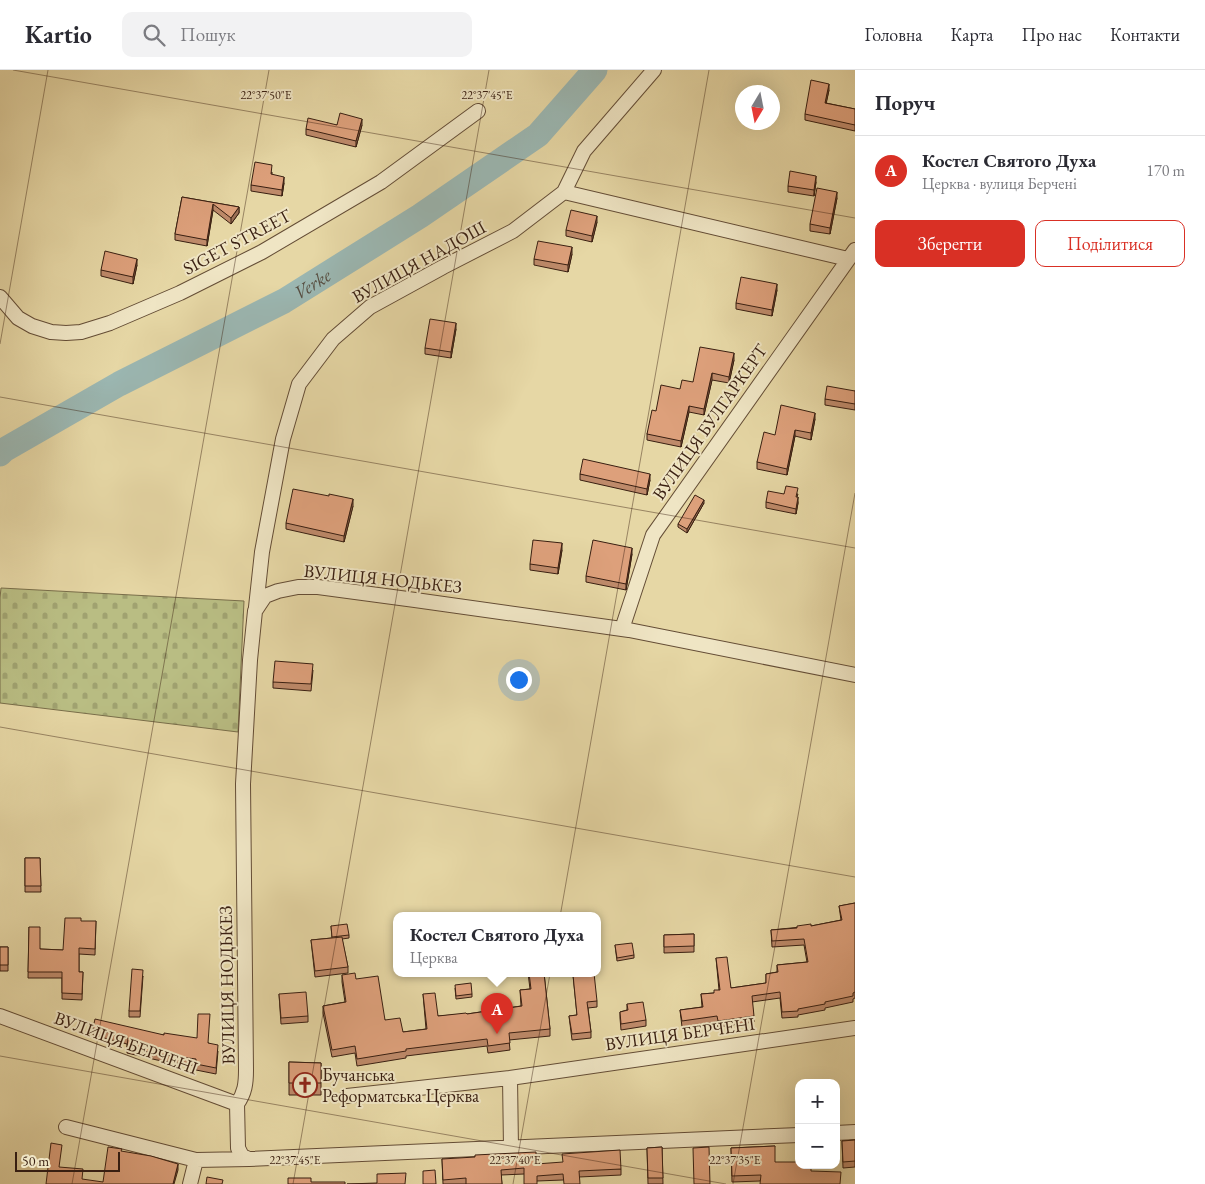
<!DOCTYPE html>
<html lang="uk">
<head>
<meta charset="utf-8">
<style>
	body { margin:0; font-family:"EB Garamond",serif; background:#f2f2f3; color:#2b2b33 }
	.controls { position:absolute; right:15px; bottom:15px; display:grid; overflow:hidden; border-radius:10px; box-shadow:0 5px 20px #0002 }
	.controls button { width:45px; height:45px; display:grid; place-items:center; padding:0; border:0; border-bottom:1px solid #e1e1e2; background:#fff; color:#2b2b33; font:25px sans-serif }
	.compass { position:absolute; left:735px; top:15px; width:45px; height:45px; border-radius:50%; background:#fff; box-shadow:0 5px 20px #0002; rotate:190deg }
	.scale { position:absolute; left:15px; bottom:12px; width:105px; box-sizing:border-box; padding-left:5px; border:2px solid #391f11; border-top:0; font-size:14px; line-height:18px; white-space:nowrap; color:#391f11; -webkit-text-stroke:4px #efe5c4; paint-order:stroke }
	.you { position:absolute; left:518px; top:609px; width:18px; height:18px; margin:-12px; border:4px solid #fff; border-radius:50%; background:#1a73e8; box-shadow:0 0 0 8px #1a73e833 }
	.badge { display:grid; place-items:center; width:32px; height:32px; border-radius:50%; background:#d93025; color:#fff; font-size:16px; font-weight:700 }
	.pin { position:absolute; translate:-50% -41px; filter:drop-shadow(0 1px 2px #0008) }
	.pin::after { content:''; position:absolute; top:26px; width:18px; height:15px; background:inherit; clip-path:polygon(0 0,100% 0,50% 100%) }
	.popup { position:absolute; left:393px; top:842px; width:208px; height:65px; box-sizing:border-box; display:grid; place-content:center; border-radius:10px; background:#fff; filter:drop-shadow(0 1px 4px #0005); font-size:16px; white-space:nowrap; color:#7c7c81 }
	.popup b { font-size:19px; color:#2b2b33 }
	.popup::after { content:''; position:absolute; left:50%; top:100%; margin-left:-10px; border:10px solid transparent; border-top-color:#fff }
	.list { margin:0; padding:0; list-style:none }
	h2 { display:flex; justify-content:space-between; align-items:center; height:65px; margin:0; padding:0 20px; font-size:21px }
	h2 small { font-size:16px; font-weight:400; color:#7c7c81 }
	.list li { display:grid; grid-template-columns:32px 1fr auto; gap:15px; align-items:center; box-sizing:border-box; height:70px; padding:0 20px; border-top:1px solid #e1e1e2 }
	.list b { display:block; font-size:19px; white-space:nowrap }
	.list p { margin:0; font-size:16px; white-space:nowrap; color:#7c7c81 }
	.list em { font-size:16px; font-style:normal; color:#7c7c81 }
	.actions { display:flex; gap:10px; padding:15px 20px }
	.actions a { flex:1; padding:11px 0; border:1px solid #d93025; border-radius:10px; text-align:center; font-size:18px; color:#d93025 }
	.actions .main { background:#d93025; color:#fff }
	.icon { flex:none; width:28px; height:28px; fill:none; stroke:currentColor; stroke-width:2; stroke-linecap:round; stroke-linejoin:round }
	.map { position:relative; flex:none; width:855px; height:1114px; overflow:hidden }
	header { display:flex; align-items:center; gap:30px; box-sizing:border-box; height:70px; padding:0 25px; background:#fff; border-bottom:1px solid #e1e1e2 }
	header strong { font-size:24px }
	nav { display:flex; gap:28px; margin-inline-start:auto; font-size:18px }
	.search { width:350px; height:45px; background:#f2f2f3; display:flex; align-items:center; gap:12px; box-sizing:border-box; padding:0 18px; border-radius:10px; color:#7c7c81; font-size:19px }
	main { display:flex }
	aside { flex:1; background:#fff }
	.map>svg:first-child { display:block }
	.cemetery { fill:url(#cemetery-stones); stroke:#796e4a }
	.lines { fill:none; stroke-linecap:round; stroke-linejoin:round }
	.river { stroke:#9bb7b2; stroke-width:25 }
	.street-casing { stroke:#644d36; stroke-width:16 }
	.street { stroke:#efe5c4; stroke-width:14 }
	.wall { fill:#be8a6a; stroke:#391f11 }
	.shaded-wall { fill:#9b7056; stroke:#391f11 }
	.building { fill:#dda07b; stroke:#391f11 }
	.ticks { fill:none; stroke:#391f11; stroke-width:1; stroke-opacity:0.45 }
	.labels { text-anchor:middle; stroke-width:4; stroke-linejoin:round; paint-order:stroke }
	.street-label { font-size:18px; fill:#391f11; stroke:#efe5c4 }
	.poi-label { font-size:18px; fill:#391f11; stroke:#efe5c4; text-anchor:start }
	.water-label { font-size:19px; font-style:italic; fill:#564d41; stroke:#efe5c4 }
	.ticks-label { font-size:12px; text-anchor:middle; fill:#391f11; stroke:#efe5c4; stroke-width:4; stroke-linejoin:round; paint-order:stroke }
</style>
</head>
<body>
<header>
<strong>Kartio</strong>
<div class="search"><svg class="icon" aria-label="search" viewBox="0 0 24 24"><circle cx="10" cy="10" r="6"/><path d="M15 15l6 6"/></svg>Пошук</div>
<nav><a>Головна</a><a>Карта</a><a>Про нас</a><a>Контакти</a></nav>
</header>
<main>
<div class="map">
<svg width="855" height="1114" viewBox="0 0 855 1114">
	<defs>
		<pattern id="cemetery-stones" width="16" height="16" patternUnits="userSpaceOnUse" patternTransform="scale(1.25)"><rect width="16" height="16" fill="#b9bd83"/><path d="M2 7V4a2 2 0 0 1 4 0v3zM10 15v-3a2 2 0 0 1 4 0v3z" fill="#a0a270"/></pattern>
	</defs>
	<rect width="100%" height="100%" fill="#e6d7a5"/>
	<filter id="stains"><feTurbulence type="fractalNoise" baseFrequency=".004" numOctaves="4"/><feColorMatrix values="0 0 0 0 .2 0 0 0 0 .09 0 0 0 0 .02 0 0 0 .5 -.17"/></filter>
	<radialGradient id="worn" r=".72"><stop offset=".6" stop-color="#630" stop-opacity="0"/><stop offset="1" stop-color="#630" stop-opacity=".3"/></radialGradient>
	<path class="cemetery" d="M 1,518 L 244,531 L 238,662 L 0,633 L 0,528 Z"/>
	<g class="lines">
		<path class="river" id="s1" d="M 0,384 L 4,380 L 119,314 L 284,231 L 420,146 L 538,65 L 595,0"/>
		<defs>
			<path id="street" d="M 564,122 L 584,81 L 654,0
				M 0,227 L 18,248 L 32,256 L 51,262 L 66,263 L 81,262 L 110,253 L 180,223 L 262,182 L 381,112 L 478,41
				M 256,537 L 262,482 L 283,369 L 299,314 L 333,269 L 370,237 L 443,197 L 513,161 L 564,122 L 848,189
				M 622,559 L 653,465 L 855,180
				M 0,946 L 237,1034 L 238,1078 L 242,1086 L 249,1089
				M 347,1026 L 510,1008
				M 237,1034 C 245,1023 246,1013 246,1000 L 243,714 L 250,590 L 255,541 L 265,526 L 278,521 L 298,517 L 318,517 L 415,530 L 629,560 L 855,605
				M 66,1057 L 196,1090 L 249,1089 L 799,1065
				M 836,1063 L 855,1062
				M 511,1078 L 510,1008 L 855,958
				M 190,1114 L 196,1090"/>
		</defs>
		<use href="#street" class="street-casing"/>
		<use href="#street" class="street"/>
	</g>
	<path class="wall" d="M 829,20 L 826,33 L 855,39 L 855,61 L 805,50 L 805,44 Z
		M 337,55 L 362,55 L 356,77 L 306,65 L 306,59 Z
		M 272,102 L 272,105 L 284,113 L 282,126 L 251,121 L 251,115 Z
		M 816,112 L 814,126 L 788,122 L 788,116 Z
		M 182,127 L 239,137 L 239,143 L 231,154 L 213,140 L 207,176 L 175,170 L 175,164 Z
		M 837,128 L 830,164 L 810,161 L 810,154 Z
		M 597,152 L 592,172 L 566,166 L 566,160 Z
		M 572,184 L 568,202 L 534,195 L 534,189 Z
		M 137,195 L 133,214 L 101,206 L 101,200 Z
		M 777,220 L 772,246 L 736,239 L 736,233 Z
		M 456,259 L 451,288 L 425,284 L 425,278 Z
		M 734,290 L 729,313 L 712,310 L 704,345 L 689,342 L 681,377 L 647,370 L 647,364 L 656,341 L 693,312 Z
		M 855,321 L 855,340 L 825,335 L 825,329 Z
		M 815,349 L 811,370 L 795,366 L 787,405 L 757,399 L 757,392 L 775,365 Z
		M 580,404 L 650,410 L 647,425 L 580,410 Z
		M 784,424 L 798,424 L 797,427 L 798,433 L 796,444 L 766,438 L 766,432 Z
		M 704,433 L 687,463 L 678,457 L 678,454 Z
		M 353,436 L 344,472 L 286,459 L 286,453 Z
		M 562,480 L 558,504 L 530,500 L 530,494 Z
		M 632,484 L 626,520 L 586,512 L 586,506 Z
		M 313,600 L 311,621 L 273,618 L 273,612 Z
		M 25,788 L 40,788 L 41,822 L 25,822 Z
		M 855,833 L 855,928 L 853,929 L 853,932 L 825,938 L 825,940 L 798,945 L 798,947 L 782,948 L 780,928 L 752,932 L 754,952 L 718,957 L 717,952 L 682,957 L 680,940 L 702,937 L 701,924 L 714,923 L 719,920 L 716,888 L 731,918 L 766,913 L 766,904 L 777,902 L 777,895 L 807,892 L 804,875 L 772,877 L 771,860 L 811,856 L 841,850 L 839,836 Z
		M 96,851 L 95,885 L 79,884 L 79,902 L 83,902 L 82,930 L 62,929 L 62,908 L 28,908 L 29,857 L 40,879 L 63,880 Z
		M 331,856 L 349,865 L 349,868 L 342,869 L 348,897 L 348,903 L 315,907 L 311,870 L 332,868 Z
		M 694,864 L 694,882 L 664,883 L 664,865 Z
		M 615,875 L 634,885 L 634,888 L 617,891 Z
		M 0,877 L 8,877 L 8,901 L 0,901 Z
		M 528,903 L 544,903 L 550,959 L 550,966 L 509,970 L 510,980 L 488,983 L 487,976 L 406,986 L 406,988 L 357,996 L 355,983 L 332,987 L 323,943 L 323,936 L 345,932 L 342,912 L 342,905 L 356,909 L 385,950 L 403,962 L 426,959 L 423,924 L 438,946 L 467,944 L 521,936 L 520,920 L 530,919 Z
		M 573,905 L 597,931 L 597,937 L 588,938 L 591,962 L 591,968 L 572,970 L 569,946 L 577,945 Z
		M 143,906 L 140,947 L 129,947 L 129,941 Z
		M 455,918 L 472,924 L 472,927 L 456,929 Z
		M 279,924 L 308,946 L 308,952 L 281,954 Z
		M 627,934 L 646,950 L 646,956 L 621,960 L 620,948 L 620,942 L 627,940 Z
		M 93,958 L 164,965 L 209,973 L 218,981 L 216,1004 L 196,1000 L 196,996 L 157,990 L 127,983 L 127,974 L 93,965 Z
		M 289,992 L 321,993 L 321,1025 L 289,1025 Z
		M 855,1070 L 855,1097 L 843,1098 L 842,1071 Z
		M 775,1076 L 760,1111 L 732,1112 L 731,1078 Z
		M 662,1077 L 663,1114 L 648,1114 L 647,1078 Z
		M 442,1089 L 536,1094 L 621,1099 L 621,1105 L 579,1107 L 563,1110 L 537,1111 L 524,1104 L 501,1105 L 502,1114 L 443,1114 Z"/>
	<path class="shaded-wall" d="M 829,14 L 829,20 L 825,39 L 825,33 Z
		M 362,49 L 362,55 L 356,77 L 356,71 Z
		M 816,106 L 816,112 L 814,126 L 814,120 Z
		M 284,107 L 284,113 L 282,126 L 282,120 Z
		M 837,122 L 837,128 L 830,164 L 830,158 Z
		M 213,134 L 213,140 L 207,176 L 207,170 Z
		M 239,137 L 239,143 L 231,154 L 231,148 Z
		M 597,146 L 597,152 L 592,172 L 592,166 Z
		M 572,177 L 572,184 L 568,202 L 568,195 Z
		M 137,189 L 137,195 L 133,214 L 133,207 Z
		M 777,214 L 777,220 L 772,246 L 772,240 Z
		M 456,253 L 456,259 L 451,288 L 451,282 Z
		M 734,283 L 734,290 L 729,313 L 729,307 Z
		M 712,303 L 712,310 L 704,345 L 704,339 Z
		M 689,336 L 689,342 L 681,377 L 681,371 Z
		M 815,343 L 815,349 L 811,370 L 811,363 Z
		M 795,360 L 795,366 L 787,405 L 787,399 Z
		M 650,404 L 650,410 L 647,425 L 647,419 Z
		M 798,427 L 798,433 L 796,444 L 796,439 Z
		M 353,429 L 353,436 L 344,472 L 344,466 Z
		M 704,430 L 704,433 L 687,463 L 687,459 Z
		M 562,473 L 562,480 L 558,504 L 558,498 Z
		M 632,478 L 632,484 L 626,520 L 626,514 Z
		M 178,1094 L 178,1100 L 174,1114 L 173,1114 Z"/>
	<path class="building" d="M 811,10 L 829,14 L 825,33 L 855,39 L 855,55 L 805,44 Z
		M 340,43 L 362,49 L 356,71 L 306,59 L 308,48 L 337,55 Z
		M 255,92 L 272,95 L 271,104 L 284,107 L 282,120 L 251,115 Z
		M 790,101 L 816,106 L 814,120 L 788,116 Z
		M 817,118 L 837,122 L 830,158 L 810,154 Z
		M 182,127 L 239,137 L 231,148 L 213,134 L 207,170 L 175,164 Z
		M 571,140 L 597,146 L 592,166 L 566,160 Z
		M 538,171 L 572,177 L 568,195 L 534,189 Z
		M 105,181 L 137,189 L 133,207 L 101,200 Z
		M 741,207 L 777,214 L 772,240 L 736,233 Z
		M 430,249 L 456,253 L 451,282 L 425,278 Z
		M 700,277 L 734,283 L 729,307 L 712,303 L 704,339 L 689,336 L 681,371 L 647,364 L 652,340 L 656,341 L 661,315 L 680,319 L 682,310 L 693,312 Z
		M 827,316 L 855,321 L 855,334 L 825,329 Z
		M 781,335 L 815,343 L 811,363 L 795,360 L 787,399 L 757,392 L 764,362 L 775,365 Z
		M 583,389 L 650,404 L 647,419 L 580,404 Z
		M 786,416 L 798,418 L 796,427 L 798,427 L 796,439 L 766,432 L 768,421 L 784,424 Z
		M 293,419 L 329,426 L 329,424 L 353,429 L 344,466 L 286,453 Z
		M 695,425 L 704,430 L 687,459 L 678,454 Z
		M 533,470 L 562,473 L 558,498 L 530,494 Z
		M 593,470 L 632,478 L 626,514 L 586,506 Z
		M 275,591 L 313,594 L 311,614 L 273,612 Z
		M 25,788 L 40,788 L 41,816 L 25,816 Z
		M 855,833 L 855,922 L 853,923 L 853,926 L 825,932 L 825,934 L 798,939 L 798,941 L 782,942 L 780,922 L 752,926 L 754,946 L 718,951 L 717,946 L 682,951 L 680,940 L 703,937 L 701,924 L 714,923 L 714,920 L 720,920 L 716,888 L 727,887 L 731,918 L 766,913 L 766,904 L 778,902 L 777,895 L 808,892 L 804,869 L 772,871 L 771,860 L 797,858 L 797,856 L 811,854 L 811,856 L 842,850 L 839,836 Z
		M 65,848 L 81,848 L 81,851 L 96,851 L 95,879 L 79,878 L 79,902 L 83,902 L 82,924 L 62,923 L 62,902 L 28,902 L 29,857 L 40,857 L 40,879 L 63,880 Z
		M 347,854 L 349,865 L 332,867 L 331,856 Z
		M 694,864 L 694,876 L 664,877 L 664,865 Z
		M 342,867 L 348,897 L 315,901 L 311,870 Z
		M 632,873 L 634,885 L 617,888 L 615,875 Z
		M 0,877 L 8,877 L 8,895 L 0,895 Z
		M 132,899 L 143,900 L 140,941 L 129,941 Z
		M 355,903 L 356,909 L 378,906 L 385,950 L 400,948 L 403,962 L 427,959 L 423,924 L 435,923 L 438,946 L 466,943 L 467,944 L 522,936 L 520,920 L 531,919 L 529,903 L 544,903 L 550,959 L 509,963 L 510,973 L 488,976 L 487,969 L 406,979 L 406,981 L 357,989 L 355,976 L 332,980 L 323,936 L 346,932 L 342,905 Z
		M 594,903 L 597,931 L 587,932 L 591,962 L 572,964 L 569,946 L 577,945 L 573,905 Z
		M 471,913 L 472,924 L 456,926 L 455,915 Z
		M 306,922 L 308,946 L 281,948 L 279,924 Z
		M 643,932 L 646,950 L 621,954 L 620,942 L 628,940 L 627,934 Z
		M 198,944 L 210,944 L 208,973 L 218,975 L 216,998 L 196,994 L 196,989 L 157,984 L 127,977 L 128,968 L 93,958 L 95,949 L 164,965 L 164,963 L 197,968 Z
		M 289,992 L 321,993 L 321,1013 L 289,1013 Z
		M 855,1070 L 855,1091 L 843,1092 L 842,1071 Z
		M 51,1073 L 62,1075 L 59,1097 L 83,1099 L 82,1109 L 103,1112 L 108,1077 L 122,1079 L 121,1081 L 151,1086 L 178,1094 L 173,1114 L 46,1114 Z
		M 775,1076 L 775,1092 L 799,1092 L 799,1095 L 811,1095 L 811,1101 L 841,1102 L 840,1114 L 760,1114 L 761,1105 L 732,1106 L 731,1078 Z
		M 662,1077 L 663,1108 L 648,1108 L 647,1078 Z
		M 709,1077 L 710,1114 L 694,1114 L 693,1078 Z
		M 620,1080 L 621,1099 L 579,1101 L 580,1114 L 564,1114 L 563,1104 L 537,1106 L 537,1114 L 524,1114 L 524,1098 L 501,1100 L 502,1114 L 466,1114 L 466,1108 L 443,1110 L 442,1089 L 475,1087 L 475,1085 L 536,1082 L 536,1094 L 563,1092 L 562,1084 Z
		M 435,1100 L 436,1114 L 423,1114 L 423,1101 Z
		M 406,1103 L 405,1114 L 347,1114 L 377,1113 L 377,1104 Z
		M 207,1107 L 223,1110 L 222,1114 L 206,1114 Z
		M 288,1108 L 311,1108 L 311,1112 L 345,1112 L 345,1114 L 288,1114 Z"/>
	<path class="ticks" d="M 13,0 L 855,148M 0,274 L 48,0M 0,327 L 855,478M 0,657 L 855,807M 0,986 L 726,1114M 72,1114 L 269,0M 293,1114 L 489,0M 513,1114 L 709,0M 733,1114 L 855,423"/>
	<defs>
		<symbol id="church-ring" viewBox="-11 -11 22 22"><circle r="9.5" fill="#efe5c4" stroke="#8f2418" stroke-width="1.5"/><path d="M-1.2-6h2.4v3.5h3.3v2.4h-3.3V6h-2.4V-.1h-3.3v-2.4h3.3Z" fill="#8f2418"/></symbol>
	</defs>
	<g fill-rule="evenodd">
		<use href="#church-ring" x="291" y="1001" width="28" height="28"/>
	</g>
	<g class="labels">
		<g class="street-label">
			<text transform="translate(237 172) rotate(-28)" y="6">SIGET STREET</text>
			<text transform="translate(419 192) rotate(-29)" y="6">ВУЛИЦЯ НАДОШ</text>
			<text transform="translate(710 352) rotate(-55)" y="6">ВУЛИЦЯ БУЛГАРКЕРТ</text>
			<text transform="translate(383 509) rotate(6)" y="6">ВУЛИЦЯ НОДЬКЕЗ</text>
			<text transform="translate(227 915) rotate(-91)" y="6">ВУЛИЦЯ НОДЬКЕЗ</text>
			<text transform="translate(680 964) rotate(-8)" y="6">ВУЛИЦЯ БЕРЧЕНІ</text>
			<text transform="translate(126 973) rotate(20)" y="6">ВУЛИЦЯ БЕРЧЕНІ</text>
		</g>
		<g class="poi-label">
			<text x="322" y="1011">Бучанська<tspan x="322" dy="21">Реформатська Церква</tspan></text>
		</g>
		<g class="water-label">
			<text dy="7" stroke="none"><textPath href="#s1" startOffset="356">Verke</textPath></text>
		</g>
	</g>
	<g class="ticks-label">
		<text x="266" y="29">22°37'50"E</text>
		<text x="487" y="29">22°37'45"E</text>
		<text x="295" y="1094">22°37'45"E</text>
		<text x="515" y="1094">22°37'40"E</text>
		<text x="735" y="1094">22°37'35"E</text>
	</g>
	<rect width="100%" height="100%" filter="url(#stains)"/>
	<rect width="100%" height="100%" fill="url(#worn)"/>
</svg>
<div class="controls">
<button>+</button>
<button>−</button>
</div>
<svg class="compass" viewBox="-18 -18 36 36"><path d="M0-13l5 13h-10z" fill="#e53935"/><path d="M0 13l5-13h-10z" fill="#7c7c81"/></svg>
<div class="scale">50 m</div>
<div class="you"></div>
<div class="pin badge" style="left:497px;top:964px">A</div>
<div class="popup"><b>Костел Святого Духа</b>Церква</div>
</div>
<aside>
<h2>Поруч<small></small></h2>
<ul class="list">
<li><span class="badge">A</span><div><b>Костел Святого Духа</b><p>Церква · вулиця Берчені</p></div><em>170 m</em></li>
</ul>
<div class="actions"><a class="main">Зберегти</a><a>Поділитися</a></div>
</aside>
</main>
</body>
</html>
